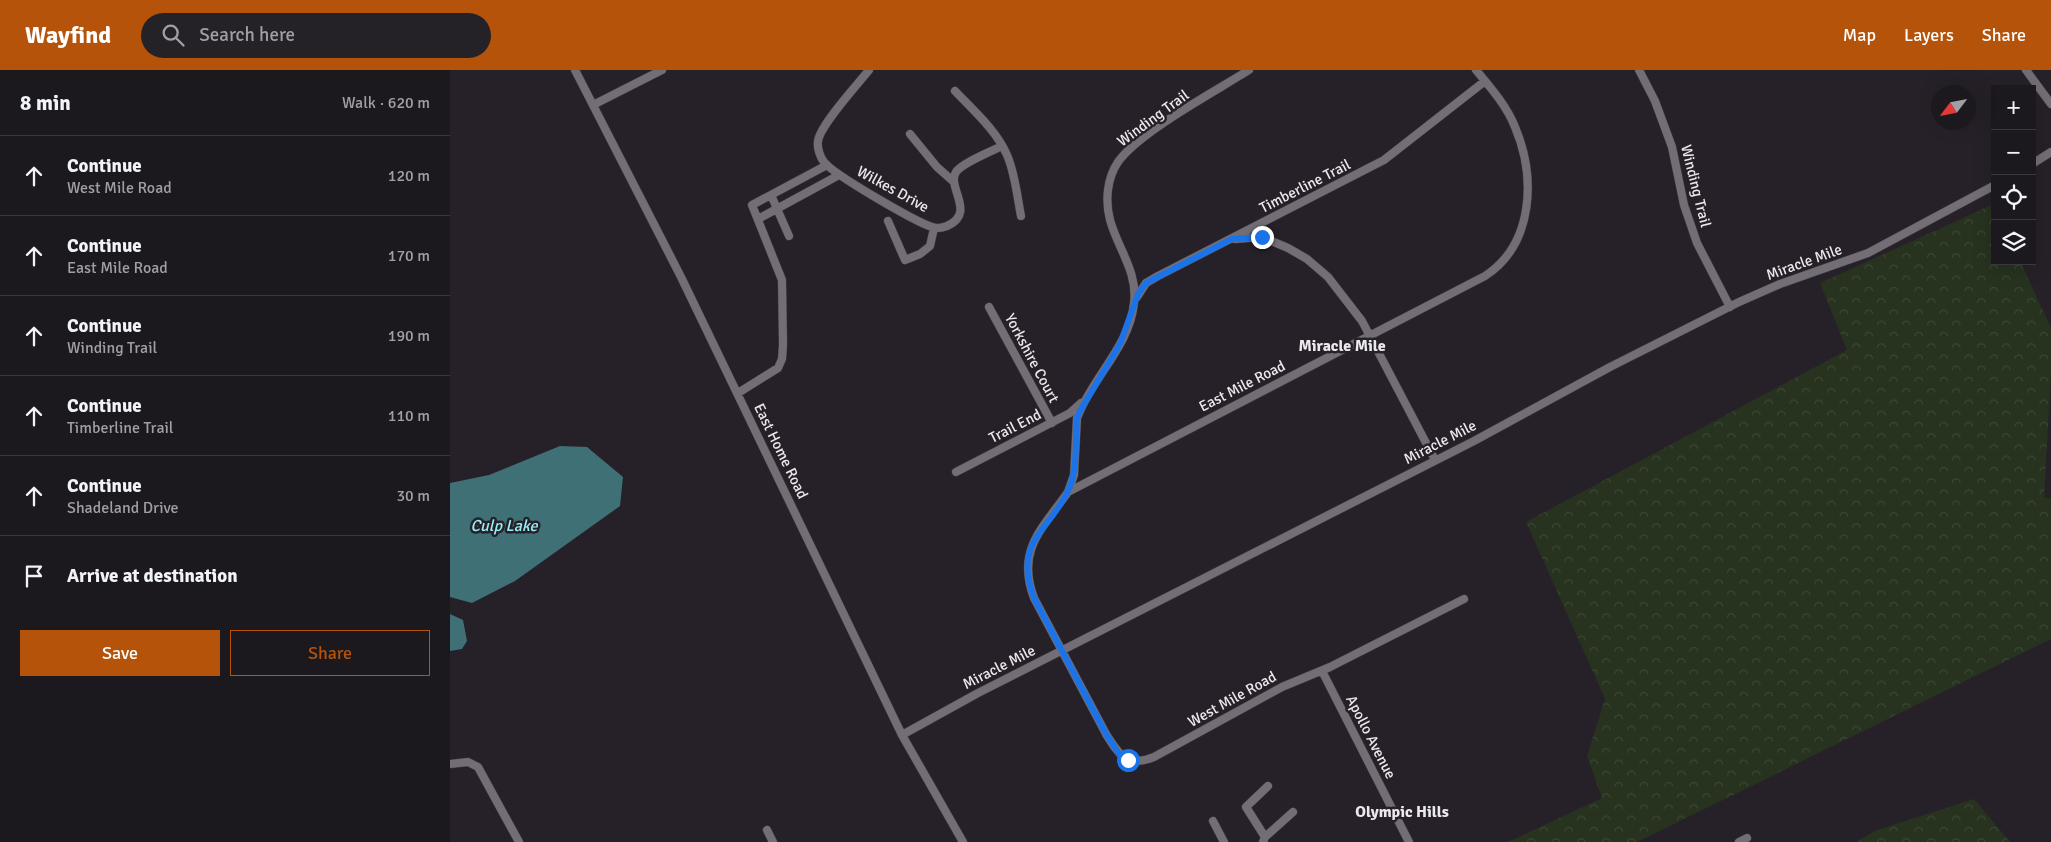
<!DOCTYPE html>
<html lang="en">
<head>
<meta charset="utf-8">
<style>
	body { margin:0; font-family:Signika,sans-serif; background:#252227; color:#f1f3f6 }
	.controls { position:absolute; right:15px; top:15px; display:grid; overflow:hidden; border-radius:0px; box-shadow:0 5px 20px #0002 }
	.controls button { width:45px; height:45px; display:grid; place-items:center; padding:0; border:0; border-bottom:1px solid #3a383c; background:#1c191e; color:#f1f3f6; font:25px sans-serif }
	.compass { position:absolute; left:1481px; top:15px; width:45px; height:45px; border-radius:50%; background:#1c191e; box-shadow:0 5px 20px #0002; rotate:238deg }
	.stop { position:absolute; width:15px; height:15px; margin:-11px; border:4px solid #1a73e8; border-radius:50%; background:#fff }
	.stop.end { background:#1a73e8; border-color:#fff; box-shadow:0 1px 5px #0008 }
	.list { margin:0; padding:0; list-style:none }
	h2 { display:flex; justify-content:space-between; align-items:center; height:65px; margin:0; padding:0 20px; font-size:21px }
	h2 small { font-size:16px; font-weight:400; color:#a0a0a4 }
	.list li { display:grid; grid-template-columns:32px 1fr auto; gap:15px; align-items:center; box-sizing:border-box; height:80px; padding:0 20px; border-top:1px solid #3a383c }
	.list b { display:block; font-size:19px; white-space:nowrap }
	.list p { margin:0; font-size:16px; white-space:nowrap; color:#a0a0a4 }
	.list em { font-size:16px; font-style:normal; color:#a0a0a4 }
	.actions { display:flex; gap:10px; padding:15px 20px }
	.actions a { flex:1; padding:11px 0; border:1px solid #b45309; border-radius:0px; text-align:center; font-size:18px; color:#b45309 }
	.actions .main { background:#b45309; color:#fff }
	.icon { flex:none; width:28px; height:28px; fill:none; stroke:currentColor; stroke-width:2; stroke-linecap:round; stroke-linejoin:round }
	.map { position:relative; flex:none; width:1601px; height:772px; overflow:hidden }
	header { display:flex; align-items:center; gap:30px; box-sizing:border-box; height:70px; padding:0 25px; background:#b45309; color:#fff }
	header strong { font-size:24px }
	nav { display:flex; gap:28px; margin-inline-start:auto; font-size:18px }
	.search { width:350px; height:45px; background:#252227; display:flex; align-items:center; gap:12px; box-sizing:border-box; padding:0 18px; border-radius:28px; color:#a0a0a4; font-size:19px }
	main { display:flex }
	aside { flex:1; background:#1c191e }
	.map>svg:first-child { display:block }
	.forest { fill:url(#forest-crowns) }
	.water { fill:#3e7075 }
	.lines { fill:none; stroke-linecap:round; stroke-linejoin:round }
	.minor-casing { stroke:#403c42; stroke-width:9 }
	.minor { stroke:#736e76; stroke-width:8 }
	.route { stroke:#1a73e8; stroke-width:6 }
	.labels { text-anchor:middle; stroke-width:5; stroke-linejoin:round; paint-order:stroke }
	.street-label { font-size:15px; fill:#ece9ee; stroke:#262128 }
	.neighbourhood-label { font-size:16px; font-weight:bold; fill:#ece9ee; stroke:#262128 }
	.water-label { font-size:16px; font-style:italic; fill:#98eff8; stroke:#262128 }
</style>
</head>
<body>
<header>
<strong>Wayfind</strong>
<div class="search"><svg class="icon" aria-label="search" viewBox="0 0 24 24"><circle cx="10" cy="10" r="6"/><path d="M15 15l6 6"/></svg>Search here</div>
<nav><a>Map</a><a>Layers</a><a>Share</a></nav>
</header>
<main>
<aside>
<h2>8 min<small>Walk · 620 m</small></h2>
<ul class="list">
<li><svg class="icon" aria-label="ahead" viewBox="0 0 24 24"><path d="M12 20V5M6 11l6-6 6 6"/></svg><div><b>Continue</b><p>West Mile Road</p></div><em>120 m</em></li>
<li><svg class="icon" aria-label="ahead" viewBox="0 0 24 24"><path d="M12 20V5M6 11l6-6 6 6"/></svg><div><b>Continue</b><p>East Mile Road</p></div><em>170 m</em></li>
<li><svg class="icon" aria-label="ahead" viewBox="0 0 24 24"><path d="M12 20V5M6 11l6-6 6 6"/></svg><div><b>Continue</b><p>Winding Trail</p></div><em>190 m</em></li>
<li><svg class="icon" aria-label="ahead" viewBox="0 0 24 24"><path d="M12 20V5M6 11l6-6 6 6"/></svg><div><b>Continue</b><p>Timberline Trail</p></div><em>110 m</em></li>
<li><svg class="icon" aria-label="ahead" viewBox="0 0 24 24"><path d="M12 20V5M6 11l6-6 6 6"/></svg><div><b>Continue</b><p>Shadeland Drive</p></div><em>30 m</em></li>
<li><svg class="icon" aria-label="arrive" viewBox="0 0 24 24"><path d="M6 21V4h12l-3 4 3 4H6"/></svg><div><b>Arrive at destination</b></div></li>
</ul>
<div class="actions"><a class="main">Save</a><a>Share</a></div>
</aside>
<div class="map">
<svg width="1601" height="772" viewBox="0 0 1601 772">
	<defs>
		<pattern id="forest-crowns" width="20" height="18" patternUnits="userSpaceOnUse" patternTransform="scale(1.25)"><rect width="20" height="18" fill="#27321f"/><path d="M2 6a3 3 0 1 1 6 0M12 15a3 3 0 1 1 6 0" fill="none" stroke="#3c4635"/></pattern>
	</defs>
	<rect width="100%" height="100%" fill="#262128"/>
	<path class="forest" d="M 1544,134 L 1545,191 L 1570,191 L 1601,258 L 1601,305 L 1594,428 L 1601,428 L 1601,569 L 1187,772 L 1058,772 L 1152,728 L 1137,686 L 1155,629 L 1076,452 L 1397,280 L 1370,213 Z
		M 1524,729 L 1560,772 L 1406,772 L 1427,760 Z"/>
	<path class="water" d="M 110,376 L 137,377 L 173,407 L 170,436 L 65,511 L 22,533 L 0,527 L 0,413 L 39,405 Z
		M 0,544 L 13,550 L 17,571 L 12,579 L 0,581 Z"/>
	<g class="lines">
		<defs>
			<path id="minor" d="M 125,0 L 231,207 L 452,665 L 513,772
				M 419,0 C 408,14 370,55 368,71 C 367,78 370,87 374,92 C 384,105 466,152 482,157 C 487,159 492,158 497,156 C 527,143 496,117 506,102 C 512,93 542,81 552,76
				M 1189,0 L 1205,31 L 1222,77 L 1234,135 L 1247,173 L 1280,237
				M 1576,0 L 1601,34
				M 505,21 C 524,41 546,60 557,85 C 565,103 567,126 571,146
				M 143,35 L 212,0
				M 460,64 L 487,97 L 504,112
				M 1582,94 L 1601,82
				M 321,125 L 339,166
				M 308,149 L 389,105
				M 438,151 L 455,190 L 470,184 L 480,176 L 484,158
				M 785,169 L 812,167 L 838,178 L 857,189 L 878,207 L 912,251 L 985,390
				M 687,227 L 696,213 L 708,206 L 934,90 L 1035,11
				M 539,237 L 602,353
				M 288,323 L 328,298 L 332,289 L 333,275 L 332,210 L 302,135 L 377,95
				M 506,402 L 620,343 L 631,333
				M 618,422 L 624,405 L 627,348 L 630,341 C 646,304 680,274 684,233 C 688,202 668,179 660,150 C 655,131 657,108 668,92 C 689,62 766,21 799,0
				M 1014,529 L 880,597 L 832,617 L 704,687 C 677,698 669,685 656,664 L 584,528 C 566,480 592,459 618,422 L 1035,206 C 1084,174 1086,107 1065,57 C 1057,36 1040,17 1026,0
				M 872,601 L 959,772
				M 452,665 L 528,623 L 1024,371 L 1160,297 L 1289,232 L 1330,214 L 1418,183 L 1545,115
				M 0,694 L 18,692 L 28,697 L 69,772
				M 763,751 L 774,772
				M 317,760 L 323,772
				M 815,767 L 843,742
				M 813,772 L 815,767 L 796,737 L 818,716
				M 1289,772 L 1297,768"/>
		</defs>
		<use href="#minor" class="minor-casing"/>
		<use href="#minor" class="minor"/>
	</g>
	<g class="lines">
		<path class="route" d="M 678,690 L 669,684 L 656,664 L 584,528 C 563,471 597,464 618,421 C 628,400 625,372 627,348 L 630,341 L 670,274 L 688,224 L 696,213 L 782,169 L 812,167"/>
	</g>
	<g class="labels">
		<g class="street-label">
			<text transform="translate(703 48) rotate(-36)" y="5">Winding Trail</text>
			<text transform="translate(855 116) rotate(-27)" y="5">Timberline Trail</text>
			<text transform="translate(1246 116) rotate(76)" y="5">Winding Trail</text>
			<text transform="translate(443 119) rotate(29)" y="5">Wilkes Drive</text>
			<text transform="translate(1354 192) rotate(-20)" y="5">Miracle Mile</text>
			<text transform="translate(582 288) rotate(62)" y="5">Yorkshire Court</text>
			<text transform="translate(792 316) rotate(-27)" y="5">East Mile Road</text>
			<text transform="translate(565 356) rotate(-27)" y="5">Trail End</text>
			<text transform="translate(990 372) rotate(-27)" y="5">Miracle Mile</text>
			<text transform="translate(331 381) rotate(64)" y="5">East Home Road</text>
			<text transform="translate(549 597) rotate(-27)" y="5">Miracle Mile</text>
			<text transform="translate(782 629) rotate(-29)" y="5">West Mile Road</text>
			<text transform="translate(921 667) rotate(63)" y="5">Apollo Avenue</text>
		</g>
		<g class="neighbourhood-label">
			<text x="892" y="281">Miracle Mile</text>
			<text x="952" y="747">Olympic Hills</text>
		</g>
		<g class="water-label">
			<text x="54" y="461">Culp Lake</text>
		</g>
	</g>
</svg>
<div class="controls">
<button>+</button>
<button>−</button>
<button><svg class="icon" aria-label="locate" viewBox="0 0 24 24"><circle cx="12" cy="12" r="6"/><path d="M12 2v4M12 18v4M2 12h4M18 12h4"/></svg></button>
<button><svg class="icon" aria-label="layers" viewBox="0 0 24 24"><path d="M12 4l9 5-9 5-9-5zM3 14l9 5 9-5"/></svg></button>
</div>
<svg class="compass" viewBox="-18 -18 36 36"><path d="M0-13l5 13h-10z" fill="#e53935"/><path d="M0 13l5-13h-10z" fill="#a0a0a4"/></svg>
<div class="stop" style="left:678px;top:690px"></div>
<div class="stop end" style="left:812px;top:167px"></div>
</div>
</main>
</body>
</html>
